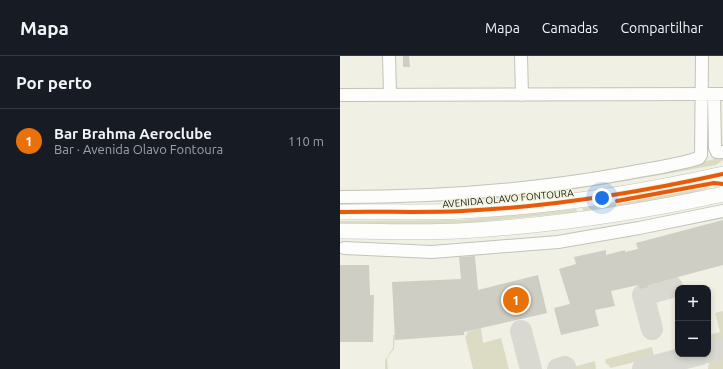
<!DOCTYPE html>
<html lang="pt">
<head>
<meta charset="utf-8">
<style>
	body { margin:0; font-family:Ubuntu,sans-serif; background:#20242c; color:#f1f3f6 }
	.controls { position:absolute; right:12px; bottom:12px; display:grid; overflow:hidden; border-radius:8px; box-shadow:0 2px 6px #0003 }
	.controls button { width:36px; height:36px; display:grid; place-items:center; padding:0; border:0; border-bottom:1px solid #363941; background:#171b24; color:#f1f3f6; font:20px sans-serif }
	.you { position:absolute; left:262px; top:142px; width:14px; height:14px; margin:-10px; border:3px solid #fff; border-radius:50%; background:#1a73e8; box-shadow:0 0 0 6px #1a73e833 }
	.badge { display:grid; place-items:center; width:26px; height:26px; border-radius:50%; background:#ea580c; color:#fff; font-size:13px; font-weight:700 }
	.pin { position:absolute; translate:-50% -50%; border:2px solid #fff; box-shadow:0 1px 4px #0006 }
	.list { margin:0; padding:0; list-style:none }
	h2 { display:flex; justify-content:space-between; align-items:center; height:52px; margin:0; padding:0 16px; font-size:17px }
	h2 small { font-size:13px; font-weight:400; color:#9ea1a6 }
	.list li { display:grid; grid-template-columns:26px 1fr auto; gap:12px; align-items:center; box-sizing:border-box; height:64px; padding:0 16px; border-top:1px solid #363941 }
	.list b { display:block; font-size:15px; white-space:nowrap }
	.list p { margin:0; font-size:13px; white-space:nowrap; color:#9ea1a6 }
	.list em { font-size:13px; font-style:normal; color:#9ea1a6 }
	.map { position:relative; flex:none; width:383px; height:313px; overflow:hidden }
	header { display:flex; align-items:center; gap:24px; box-sizing:border-box; height:56px; padding:0 20px; background:#171b24; border-bottom:1px solid #363941 }
	header strong { font-size:19px }
	nav { display:flex; gap:22px; margin-inline-start:auto; font-size:14px }
	main { display:flex }
	aside { flex:1; background:#171b24 }
	.map>svg:first-child { display:block }
	.green { fill:#dcdcc5 }
	.lines { fill:none; stroke-linecap:round; stroke-linejoin:round }
	.taxiway { stroke:#d9d9d2; stroke-width:22 }
	.building { fill:#cecec5 }
	.minor-casing { stroke:#c3c3bb; stroke-width:14 }
	.major-casing { stroke:#c3c3bb; stroke-width:16 }
	.minor { stroke:#fdfdfb; stroke-width:12 }
	.major { stroke:#fdfdfb; stroke-width:15 }
	.cycleway-casing { stroke:#f4f5e0; stroke-width:6 }
	.cycleway { stroke:#e8590c; stroke-width:4 }
	.labels { text-anchor:middle; stroke-width:3; stroke-linejoin:round; paint-order:stroke }
	.street-label { font-size:10px; fill:#1a1a13; stroke:#f4f5e0 }
</style>
</head>
<body>
<header>
<strong>Mapa</strong>
<nav><a>Mapa</a><a>Camadas</a><a>Compartilhar</a></nav>
</header>
<main>
<aside>
<h2>Por perto<small></small></h2>
<ul class="list">
<li><span class="badge" style="background:#e8710a">1</span><div><b>Bar Brahma Aeroclube</b><p>Bar · Avenida Olavo Fontoura</p></div><em>110 m</em></li>
</ul>
</aside>
<div class="map">
<svg width="383" height="313" viewBox="0 0 383 313">
	<rect width="100%" height="100%" fill="#f0f0e5"/>
	<path class="green" d="M 383,101 L 383,104 L 376,109 C 291,124 205,141 118,145 C 79,146 39,145 0,146 L 319,116 Z
		M 376,129 L 348,139 L 243,155 L 242,152 L 304,143 Z
		M 236,153 L 237,156 L 120,168 L 0,168 L 0,165 L 120,164 Z
		M 383,255 L 383,283 L 368,287 L 368,279 L 380,276 L 375,257 Z
		M 141,272 L 143,287 L 161,282 L 169,313 L 133,313 L 125,280 L 127,279 L 127,276 Z
		M 53,279 L 55,279 L 54,293 L 47,302 L 48,313 L 45,313 L 45,304 L 53,292 Z
		M 312,291 L 314,301 L 271,312 L 265,306 L 266,303 Z
		M 383,301 L 383,313 L 368,313 L 368,310 L 372,304 Z
		M 255,305 L 256,313 L 226,313 Z"/>
	<g class="lines">
		<path class="taxiway" d="M 312,273 L 303,239 L 332,231
			M 181,275 L 191,313
			M 368,296 L 383,292
			M 218,313 L 225,311
			M 303,313 L 361,298"/>
	</g>
	<path class="building" d="M 63,0 L 69,0 L 70,11 L 63,11 Z
		M 383,164 L 383,209 L 308,229 L 308,231 L 300,233 L 298,229 L 271,235 L 275,250 L 255,254 L 259,270 L 221,279 L 214,252 L 230,248 L 219,213 L 236,208 L 234,201 L 266,194 L 266,199 L 285,194 L 285,196 L 298,193 L 296,187 Z
		M 135,200 L 138,234 L 198,219 L 207,257 L 124,276 L 124,279 L 55,284 L 52,226 L 121,223 L 119,201 Z
		M 0,209 L 29,209 L 30,239 L 34,239 L 33,286 L 0,286 Z"/>
	<g class="lines">
		<defs>
			<path id="minor" d="M 49,0 L 50,39
				M 181,0 L 182,39
				M 374,38 L 375,92 L 377,96 L 383,96
				M 0,39 L 383,38
				M 0,141 C 96,141 188,135 282,118 C 307,113 335,110 359,102 L 361,99 L 362,0
				M 4,192 L 92,196 L 218,186 L 299,172 L 383,155"/>
			<path id="major" d="M 0,156 C 40,155 81,157 122,155 C 210,151 297,137 383,118
				M 0,175 C 39,175 79,177 119,175 C 208,170 296,157 383,138"/>
		</defs>
		<use href="#minor" class="minor-casing"/>
		<use href="#major" class="major-casing"/>
		<use href="#minor" class="minor"/>
		<use href="#major" class="major"/>
		<defs>
			<path id="cycleway" d="M 277,145 L 374,127 L 383,128
				M 0,156 C 40,155 81,157 122,155 C 210,151 297,137 383,118"/>
		</defs>
		<use href="#cycleway" class="cycleway-casing"/>
		<use href="#cycleway" class="cycleway"/>
	</g>
	<g class="labels">
		<g class="street-label">
			<text transform="translate(168 142) rotate(-5)" y="4">AVENIDA OLAVO FONTOURA</text>
		</g>
	</g>
</svg>
<div class="controls">
<button>+</button>
<button>−</button>
</div>
<div class="you"></div>
<div class="pin badge" style="left:176px;top:244px;background:#e8710a">1</div>
</div>
</main>
</body>
</html>
